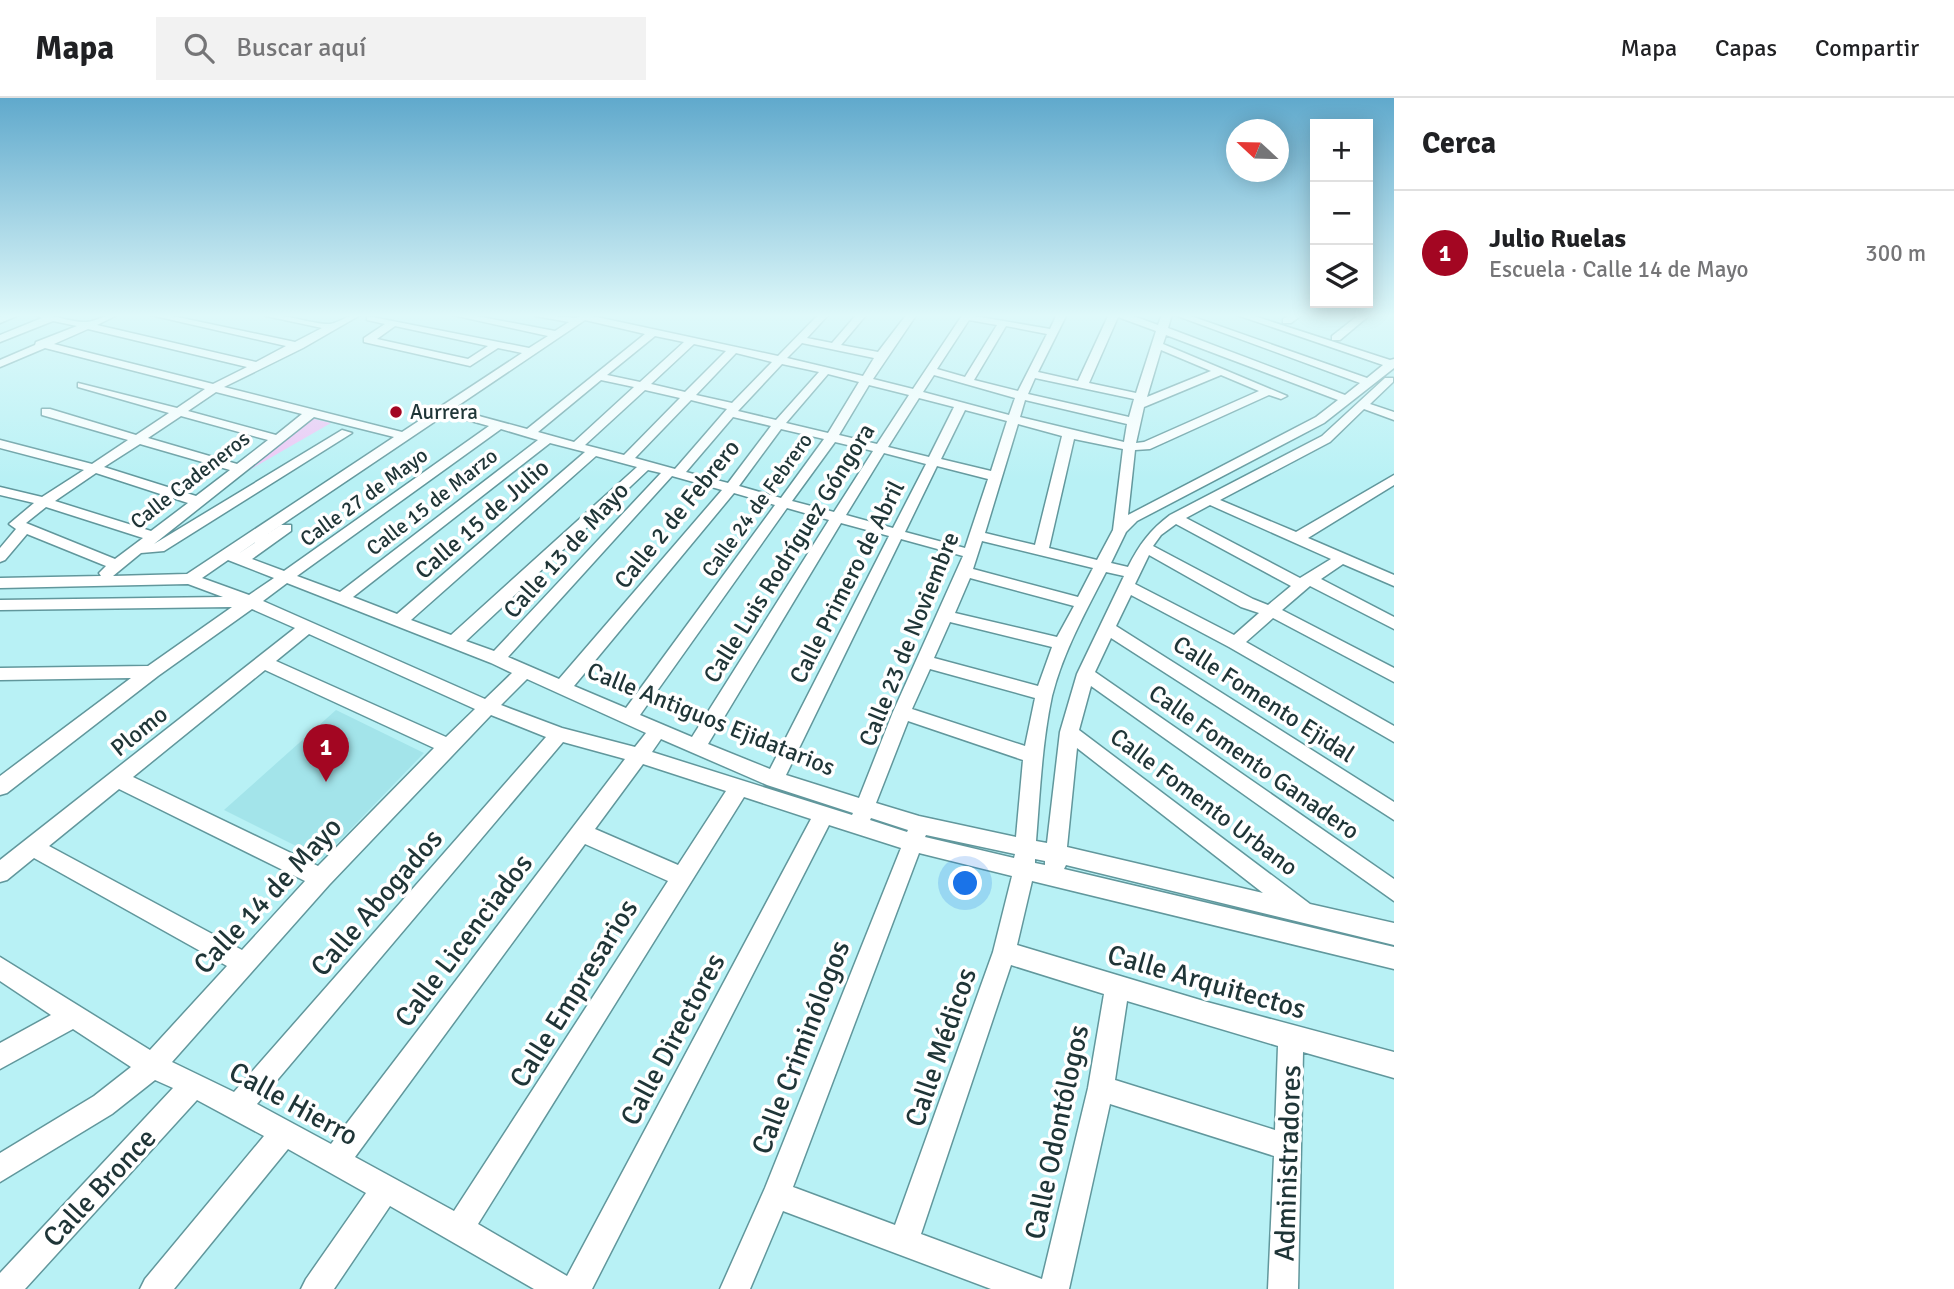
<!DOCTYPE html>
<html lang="es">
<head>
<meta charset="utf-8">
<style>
	body { margin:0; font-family:Signika,sans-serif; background:#f2f2f2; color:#202124 }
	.controls { position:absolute; right:21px; top:21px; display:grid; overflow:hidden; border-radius:0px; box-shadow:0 4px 18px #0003 }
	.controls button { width:63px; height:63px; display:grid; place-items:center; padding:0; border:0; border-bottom:2px solid #e0e0e0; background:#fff; color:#202124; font:35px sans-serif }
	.compass { position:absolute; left:1226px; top:21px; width:63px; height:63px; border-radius:50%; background:#fff; box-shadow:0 4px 18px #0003; rotate:292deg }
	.you { position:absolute; left:966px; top:786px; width:24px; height:24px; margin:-18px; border:5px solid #fff; border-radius:50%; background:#1a73e8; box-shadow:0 0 0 10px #1a73e833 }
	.badge { display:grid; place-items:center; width:46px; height:46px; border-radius:50%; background:#a30622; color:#fff; font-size:23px; font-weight:700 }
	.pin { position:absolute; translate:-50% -58px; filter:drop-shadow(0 2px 4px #0008) }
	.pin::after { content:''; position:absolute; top:37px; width:24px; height:21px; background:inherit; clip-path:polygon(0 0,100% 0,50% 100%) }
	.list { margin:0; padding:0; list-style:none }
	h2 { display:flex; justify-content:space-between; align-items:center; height:91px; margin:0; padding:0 28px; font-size:30px }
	h2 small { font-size:23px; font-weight:400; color:#757577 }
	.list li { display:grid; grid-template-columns:46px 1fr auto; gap:21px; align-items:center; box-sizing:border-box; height:126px; padding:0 28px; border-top:2px solid #e0e0e0 }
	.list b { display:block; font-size:26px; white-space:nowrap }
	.list p { margin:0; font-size:23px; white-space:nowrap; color:#757577 }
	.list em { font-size:23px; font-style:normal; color:#757577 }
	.icon { flex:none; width:38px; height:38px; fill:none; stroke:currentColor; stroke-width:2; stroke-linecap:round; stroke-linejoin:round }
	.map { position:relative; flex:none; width:1394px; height:1191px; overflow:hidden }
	header { display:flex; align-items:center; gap:42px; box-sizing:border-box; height:98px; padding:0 35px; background:#fff; border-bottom:2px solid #e0e0e0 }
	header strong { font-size:33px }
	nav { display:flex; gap:38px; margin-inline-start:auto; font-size:24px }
	.search { width:490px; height:63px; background:#f2f2f2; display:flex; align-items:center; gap:18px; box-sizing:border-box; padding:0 24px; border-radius:0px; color:#757577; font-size:26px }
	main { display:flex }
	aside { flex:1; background:#fff }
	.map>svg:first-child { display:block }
	.built { fill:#a3e4ea }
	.green { fill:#efc5f5 }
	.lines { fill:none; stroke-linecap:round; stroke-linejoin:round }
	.minor-casing { stroke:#61979c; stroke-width:3 }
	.minor { fill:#fff; fill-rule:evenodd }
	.poi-dot { fill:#a30622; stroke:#fff; stroke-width:2.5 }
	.labels { text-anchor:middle; stroke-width:7; stroke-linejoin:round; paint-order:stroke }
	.far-poi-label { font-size:21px; fill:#1f3537; stroke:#fff; text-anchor:start }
	.far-street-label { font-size:21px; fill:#1f3537; stroke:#fff }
	.street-label { font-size:24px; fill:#1f3537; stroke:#fff }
	.near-street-label { font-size:28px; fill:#1f3537; stroke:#fff }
</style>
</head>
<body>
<header>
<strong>Mapa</strong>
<div class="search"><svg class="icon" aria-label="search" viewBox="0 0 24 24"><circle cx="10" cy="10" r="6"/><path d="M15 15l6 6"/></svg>Buscar aquí</div>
<nav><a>Mapa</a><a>Capas</a><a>Compartir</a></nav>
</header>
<main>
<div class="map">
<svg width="1394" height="1191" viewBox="0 0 1394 1191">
	<rect width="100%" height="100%" fill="#b8f1f5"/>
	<path class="built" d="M 336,612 L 424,655 L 322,761 L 224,712 Z"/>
	<path class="green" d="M 310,320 L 331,325 L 232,382 Z"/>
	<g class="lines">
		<defs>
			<path id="minor" d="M 8,216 L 21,216 L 0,225 L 0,219 Z
				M 33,216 C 51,215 67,224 85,224 C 96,224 105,216 119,216 L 97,227 L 256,264 L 286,248 L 146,216 L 163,216 L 295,244 L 322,230 L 266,218 L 264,216 C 283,216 318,227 330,226 C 342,224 347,216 362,216 L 303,250 L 224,289 L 402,334 L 522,255 L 498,250 L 470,268 L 368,245 L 364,244 L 364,240 L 385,226 L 367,222 L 367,218 L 529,250 L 548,238 L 448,216 L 466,216 L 555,233 L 569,224 L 535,218 L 533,216 L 576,220 L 582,216 L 593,216 L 592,218 L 778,258 L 819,216 L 829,216 L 807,240 L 832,245 L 857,216 L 867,216 L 841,247 L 878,254 L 907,216 L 917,216 L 873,281 L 913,291 L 963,216 L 1050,231 L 1057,216 L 1067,216 L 1038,274 L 1078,283 L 1109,216 L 1128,216 L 1158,227 L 1162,216 L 1172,216 L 1168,230 L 1345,297 L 1360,285 L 1172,216 L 1185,216 L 1367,280 L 1383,267 L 1234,216 L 1248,216 L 1390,262 L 1394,261 L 1394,270 L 1324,325 L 1137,423 L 1126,434 L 1111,465 L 1128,469 C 1139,447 1150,432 1170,417 L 1322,338 L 1385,280 L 1393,280 L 1393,284 L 1370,306 L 1394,314 L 1394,322 L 1364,311 L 1330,344 L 1220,402 L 1296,434 L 1394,377 L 1394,387 L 1308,440 L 1394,477 L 1394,488 L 1343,466 L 1321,481 L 1394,519 L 1394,531 L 1310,488 L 1282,512 L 1394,570 L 1394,584 L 1273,520 L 1246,544 L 1394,628 L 1394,644 L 1229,549 L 1131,497 L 1116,528 L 1394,704 L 1394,722 L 1111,540 L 1095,574 L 1394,781 L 1394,803 L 1091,588 L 1079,632 L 1310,806 L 1394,825 L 1394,847 L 1066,767 L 1064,771 L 1394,849 L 1394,871 L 1032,783 L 1017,847 L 1207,904 L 1394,954 L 1394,980 L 1303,954 L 1298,1191 L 1268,1191 L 1274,1058 L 1110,1006 L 1069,1191 L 991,1191 L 783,1113 L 750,1191 L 720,1191 L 765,1090 L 901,750 L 829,727 L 592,1191 L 534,1191 L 390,1108 L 334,1191 L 301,1191 L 306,1181 L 366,1095 L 288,1051 L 174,1191 L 140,1191 L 145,1181 L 264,1038 L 197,1002 L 25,1191 L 0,1191 L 0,1175 L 173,990 L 155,982 L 112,1016 L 0,1084 L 0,1055 L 94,998 L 131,969 L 73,931 L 0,971 L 0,945 L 51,917 L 0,883 L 0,859 L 150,952 L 227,868 L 34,760 L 7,782 L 0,784 L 0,762 L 295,530 L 252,511 L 158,578 L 7,695 L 0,697 L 0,678 L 131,580 L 0,582 L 0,570 L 148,568 L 232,509 L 0,512 L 0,502 L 223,499 L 188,486 L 0,490 L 0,480 L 101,478 L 99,475 L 106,468 L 27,436 L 5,462 L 0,464 L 0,450 L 16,431 L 9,426 L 34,405 L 0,397 L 0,389 L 42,399 L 84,372 L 0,350 L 0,342 L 92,366 L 128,342 L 42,317 L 42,311 L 50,311 L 136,337 L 169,315 L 78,289 L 78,285 L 177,310 L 205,291 L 45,250 L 0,269 L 0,262 L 35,247 L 36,244 L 77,228 L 53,223 L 0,244 L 0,237 L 42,220 ZM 1118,219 L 1156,233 L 1136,295 L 1089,285 ZM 585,222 L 645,236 L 527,331 L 453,311 ZM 969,222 L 997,227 L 965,279 L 937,271 ZM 395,228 L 488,248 L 468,261 L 377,241 ZM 1006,228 L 1047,236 L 1018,293 L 974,282 ZM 88,231 L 247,269 L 213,286 L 54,246 ZM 1166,237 L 1338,302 L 1316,319 L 1128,417 L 1135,352 L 1150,351 L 1269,297 L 1281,301 L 1287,298 L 1163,246 ZM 655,238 L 684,244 L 640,284 L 607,277 ZM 802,245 L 874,260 L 863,278 L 787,260 ZM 694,246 L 726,253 L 685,294 L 651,286 ZM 1161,252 L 1211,273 L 1147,299 ZM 736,255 L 772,264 L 732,305 L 696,297 ZM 782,266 L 819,274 L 776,322 L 738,313 ZM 828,276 L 859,284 L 828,335 L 786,325 ZM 934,277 L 1015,300 L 1009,317 L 923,294 ZM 1221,277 L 1259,293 L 1144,344 L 1136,345 L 1144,309 ZM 1035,280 L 1134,301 L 1129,319 L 1028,296 ZM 601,282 L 634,289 L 574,344 L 538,334 ZM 869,287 L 909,297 L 877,346 L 839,337 ZM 645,292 L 680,300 L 624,357 L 585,347 ZM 216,294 L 302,316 L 276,337 L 188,313 ZM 919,300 L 954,309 L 929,359 L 888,349 ZM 691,302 L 727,311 L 675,371 L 635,360 ZM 1025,302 L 1127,326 L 1124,344 L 1020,319 ZM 965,312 L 1007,323 L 991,373 L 941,361 ZM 446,316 L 489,328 L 284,473 L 252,461 L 291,433 L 291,427 L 281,427 L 238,456 ZM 181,318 L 268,342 L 237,366 L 148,340 ZM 314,319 L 394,339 L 187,476 L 113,478 L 141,455 L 164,453 L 352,335 L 342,332 L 154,446 ZM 733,319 L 771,328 L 728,385 L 686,374 ZM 1018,326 L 1062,338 L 1035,447 L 985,435 ZM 501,331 L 538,342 L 340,494 L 297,478 ZM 781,331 L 824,341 L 781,400 L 739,388 ZM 1074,341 L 1123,351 L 1113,432 L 1097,462 L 1049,450 ZM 835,344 L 873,353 L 834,414 L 792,403 ZM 550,345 L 585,354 L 397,516 L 353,499 ZM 140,346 L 230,372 L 196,398 L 104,369 ZM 884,355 L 926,366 L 893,430 L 846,417 ZM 596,358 L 637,369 L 451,537 L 411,522 ZM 937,368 L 988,381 L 965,450 L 905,434 ZM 648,372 L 661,375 L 494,553 L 466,543 ZM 96,375 L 188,405 L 151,433 L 55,403 ZM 672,378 L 722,392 L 559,581 L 508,559 ZM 734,395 L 775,407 L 626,610 L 574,588 ZM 1210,407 L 1331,461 L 1300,480 L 1186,420 ZM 46,409 L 143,440 L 115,461 L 26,425 ZM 787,410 L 829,422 L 692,639 L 640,617 ZM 841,425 L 889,438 L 770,671 L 708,646 ZM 1176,426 L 1291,488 L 1268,507 L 1253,501 L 1153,448 L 1161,437 ZM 901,441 L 963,458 L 893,614 L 859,700 L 786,677 ZM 982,443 L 1093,470 L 1078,499 L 973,471 ZM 1149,457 L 1241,509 L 1259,515 L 1234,537 L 1135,486 ZM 228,462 L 274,480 L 249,497 L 202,480 ZM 1106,474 L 1124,478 L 1077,576 L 1060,634 L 1047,745 L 1036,743 C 1040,694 1042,645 1052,598 C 1063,554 1086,513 1106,474 ZM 970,480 L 1074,508 L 1057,539 L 955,515 ZM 287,485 L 491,565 L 512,575 L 485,601 L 263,503 ZM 950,524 L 1052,549 L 1038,588 L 934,560 ZM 309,536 L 475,611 L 446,639 L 276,563 ZM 930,571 L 1035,600 L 1025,648 L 912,611 ZM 265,572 L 434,650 L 318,768 L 133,679 ZM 527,581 L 646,635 L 635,649 L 562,630 L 501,607 ZM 491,617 L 546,639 L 234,994 L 172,964 L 329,787 ZM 908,623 L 1023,662 L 1016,739 L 919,718 L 876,705 ZM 661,641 L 767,687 L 853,715 L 852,717 L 652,654 ZM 563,644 L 625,661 L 331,1046 L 257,1006 ZM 1077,650 L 1263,795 L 1067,749 ZM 643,666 L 726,693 L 678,767 L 595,731 ZM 119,691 L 305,783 L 242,852 L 49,748 ZM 744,699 L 811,721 L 567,1178 L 478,1126 ZM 871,720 L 908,732 L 907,734 L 870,722 ZM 926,737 L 1015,756 L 1014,760 L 925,739 ZM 585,746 L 668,783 L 454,1113 L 355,1059 ZM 919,755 L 1012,778 L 993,854 L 895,1127 L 793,1089 ZM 1035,761 L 1045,763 L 1045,767 L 1035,765 ZM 1011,867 L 1104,896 L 1088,990 L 1042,1181 L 921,1136 ZM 1127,903 L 1278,948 L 1275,1032 L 1115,982 Z
				M 1292,216 L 1303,216 L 1291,225 L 1283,225 L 1283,221 Z
				M 1360,216 L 1371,216 L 1340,242 L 1332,242 L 1332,238 Z"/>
		</defs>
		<use href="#minor" class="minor-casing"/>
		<use href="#minor" class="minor"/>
	</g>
	<linearGradient id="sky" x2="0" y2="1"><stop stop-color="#60a9cc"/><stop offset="0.57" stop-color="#dff9fa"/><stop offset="1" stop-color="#dff9fa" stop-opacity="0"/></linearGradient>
	<rect width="1394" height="382" fill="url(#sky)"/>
	<circle class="poi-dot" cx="396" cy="314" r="7"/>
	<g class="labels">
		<g class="far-poi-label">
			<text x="410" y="321">Aurrera</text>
		</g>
		<g class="far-street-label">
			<text transform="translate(190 382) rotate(-38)" y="7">Calle Cadeneros</text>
			<text transform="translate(364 399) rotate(-36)" y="7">Calle 27 de Mayo</text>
			<text transform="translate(432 404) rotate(-38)" y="7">Calle 15 de Marzo</text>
			<text transform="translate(757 407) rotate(-54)" y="7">Calle 24 de Febrero</text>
		</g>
		<g class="street-label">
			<text transform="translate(677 416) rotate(-51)" y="8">Calle 2 de Febrero</text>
			<text transform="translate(482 421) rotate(-41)" y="8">Calle 15 de Julio</text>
			<text transform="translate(566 452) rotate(-48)" y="8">Calle 13 de Mayo</text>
			<text transform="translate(789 455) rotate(-58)" y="8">Calle Luis Rodríguez Góngora</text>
			<text transform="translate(847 484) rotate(-63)" y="8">Calle Primero de Abril</text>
			<text transform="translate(909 541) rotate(-68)" y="8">Calle 23 de Noviembre</text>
			<text transform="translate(1264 601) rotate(33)" y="8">Calle Fomento Ejidal</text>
			<text transform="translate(711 621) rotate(22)" y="8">Calle Antiguos Ejidatarios</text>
			<text transform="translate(139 633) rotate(-39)" y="8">Plomo</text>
			<text transform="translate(1254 664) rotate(35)" y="8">Calle Fomento Ganadero</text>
			<text transform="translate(1204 704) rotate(37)" y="8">Calle Fomento Urbano</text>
		</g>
		<g class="near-street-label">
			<text transform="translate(267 797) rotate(-47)" y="10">Calle 14 de Mayo</text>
			<text transform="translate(376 804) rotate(-49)" y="10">Calle Abogados</text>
			<text transform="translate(463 842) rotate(-53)" y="10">Calle Licenciados</text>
			<text transform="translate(1207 883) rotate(16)" y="10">Calle Arquitectos</text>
			<text transform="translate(573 895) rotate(-58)" y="10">Calle Empresarios</text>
			<text transform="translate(672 941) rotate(-62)" y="10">Calle Directores</text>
			<text transform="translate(800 949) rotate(-69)" y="10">Calle Criminólogos</text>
			<text transform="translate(940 949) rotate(-71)" y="10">Calle Médicos</text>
			<text transform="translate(294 1005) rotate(29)" y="10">Calle Hierro</text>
			<text transform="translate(1056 1034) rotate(-78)" y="10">Calle Odontólogos</text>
			<text transform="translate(1287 1065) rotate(-88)" y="10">Administradores</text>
			<text transform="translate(99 1089) rotate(-47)" y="10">Calle Bronce</text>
		</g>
	</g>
</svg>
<div class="controls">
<button>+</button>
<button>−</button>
<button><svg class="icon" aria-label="layers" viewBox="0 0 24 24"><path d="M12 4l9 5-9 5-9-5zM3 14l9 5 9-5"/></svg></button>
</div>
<svg class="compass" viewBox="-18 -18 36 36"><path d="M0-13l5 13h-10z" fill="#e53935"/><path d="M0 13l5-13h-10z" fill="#757577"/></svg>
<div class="you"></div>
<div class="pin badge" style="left:326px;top:684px">1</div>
</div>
<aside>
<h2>Cerca<small></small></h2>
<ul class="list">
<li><span class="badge">1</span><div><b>Julio Ruelas</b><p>Escuela · Calle 14 de Mayo</p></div><em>300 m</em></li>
</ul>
</aside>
</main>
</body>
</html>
